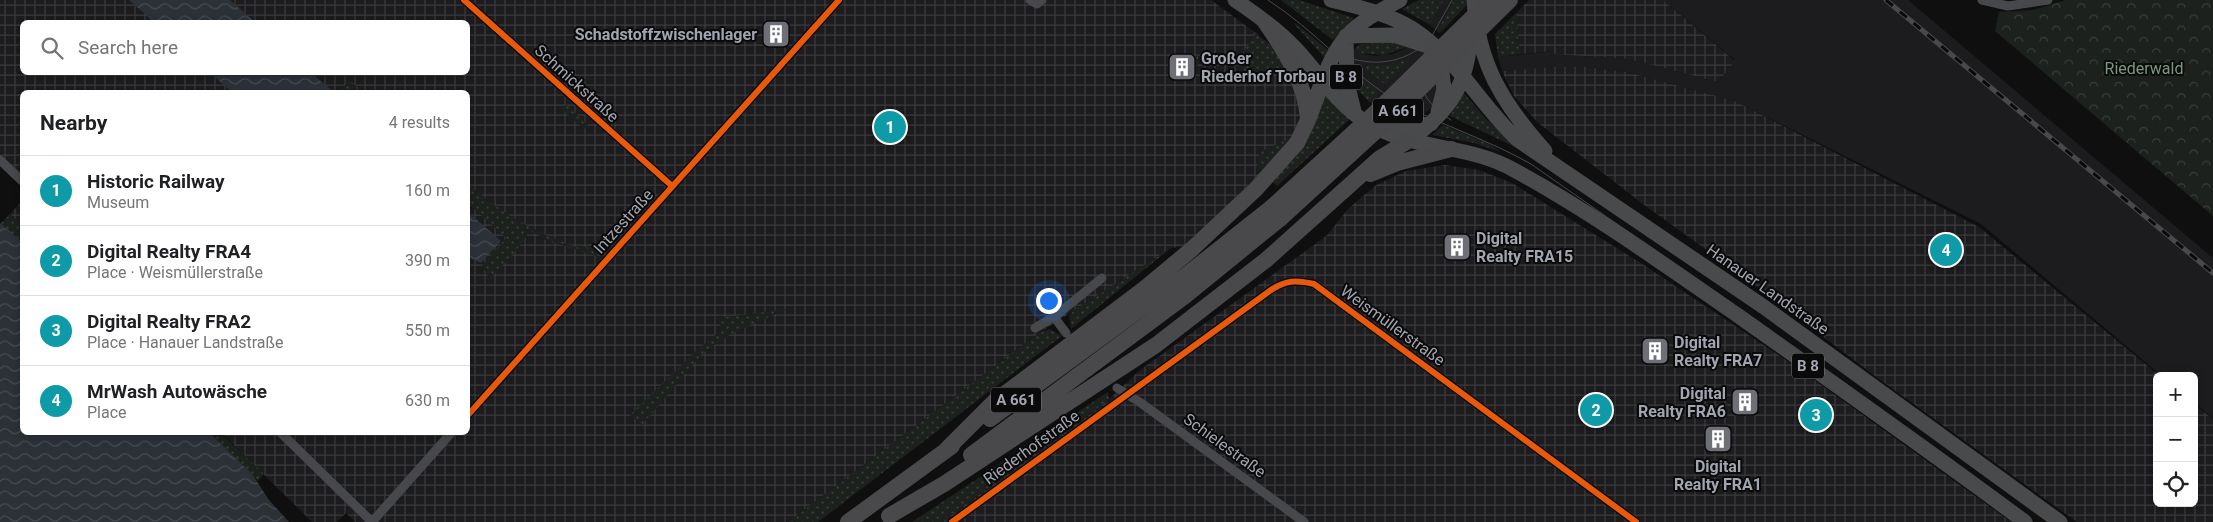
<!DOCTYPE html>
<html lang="en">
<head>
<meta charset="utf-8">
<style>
	body { margin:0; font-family:Roboto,sans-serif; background:#f6f6f6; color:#202124 }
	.controls { position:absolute; right:15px; bottom:15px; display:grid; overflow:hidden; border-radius:8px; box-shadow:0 2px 8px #0003 }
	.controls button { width:45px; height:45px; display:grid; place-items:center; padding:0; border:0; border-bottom:1px solid #e0e0e0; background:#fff; color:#202124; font:25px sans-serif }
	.you { position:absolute; left:1048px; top:300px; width:18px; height:18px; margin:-12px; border:4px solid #fff; border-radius:50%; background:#1a73e8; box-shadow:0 0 0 8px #1a73e833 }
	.badge { display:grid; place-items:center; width:32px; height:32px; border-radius:50%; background:#0b8043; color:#fff; font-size:16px; font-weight:700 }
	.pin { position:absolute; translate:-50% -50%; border:2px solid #fff; box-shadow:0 1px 5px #0006 }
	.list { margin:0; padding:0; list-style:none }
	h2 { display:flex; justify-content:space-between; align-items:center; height:65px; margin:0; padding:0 20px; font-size:21px }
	h2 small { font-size:16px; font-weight:400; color:#757577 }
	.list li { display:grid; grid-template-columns:32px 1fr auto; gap:15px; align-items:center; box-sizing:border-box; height:70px; padding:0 20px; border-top:1px solid #e0e0e0 }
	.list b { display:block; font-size:19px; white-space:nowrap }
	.list p { margin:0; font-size:16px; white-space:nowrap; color:#757577 }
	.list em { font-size:16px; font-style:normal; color:#757577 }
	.icon { flex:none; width:28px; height:28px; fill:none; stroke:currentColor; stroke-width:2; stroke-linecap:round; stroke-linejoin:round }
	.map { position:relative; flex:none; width:2213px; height:522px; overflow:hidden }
	.search { position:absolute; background:#fff; box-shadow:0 2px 8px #0003; left:20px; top:20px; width:450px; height:55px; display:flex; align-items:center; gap:12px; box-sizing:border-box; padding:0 18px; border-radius:8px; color:#757577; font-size:19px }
	.panel { position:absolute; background:#fff; box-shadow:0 2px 8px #0003; left:20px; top:90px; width:450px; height:345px; border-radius:8px }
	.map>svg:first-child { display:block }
	.built { fill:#1c1c1e; fill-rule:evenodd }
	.industrial { fill:url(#industrial-grid); fill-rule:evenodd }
	.grass { fill:url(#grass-dots) }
	.forest { fill:url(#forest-crowns) }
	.water { fill:url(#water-waves) }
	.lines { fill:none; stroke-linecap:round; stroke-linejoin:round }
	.street { stroke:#47484b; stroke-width:9 }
	.primary { stroke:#494a4c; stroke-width:15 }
	.highway { stroke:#49494b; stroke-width:16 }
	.tram { stroke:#49494c; stroke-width:1 }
	.rail-casing { stroke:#49494c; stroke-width:5 }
	.rail { stroke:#0a0a0b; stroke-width:3; stroke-dasharray:9; stroke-linecap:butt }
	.highway-bridge { stroke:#49494b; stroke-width:16 }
	.cycleway-casing { stroke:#0a0a0b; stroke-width:9 }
	.cycleway { stroke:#e8590c; stroke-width:6 }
	.labels { text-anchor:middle; stroke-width:4; stroke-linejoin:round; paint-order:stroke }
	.shield { fill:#0a0a0b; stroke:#74767e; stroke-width:1 }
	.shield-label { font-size:15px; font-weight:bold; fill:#a2a5af }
	.poi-label { font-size:16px; font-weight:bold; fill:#a2a5af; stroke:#0a0a0b; text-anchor:start }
	.park-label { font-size:16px; fill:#7b987f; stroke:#0a0a0b }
	.street-label { font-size:16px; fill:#a2a5af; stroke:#0a0a0b }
</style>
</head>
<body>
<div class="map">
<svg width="2213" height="522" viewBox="0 0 2213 522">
	<defs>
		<pattern id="industrial-grid" width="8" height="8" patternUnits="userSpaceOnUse" patternTransform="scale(1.25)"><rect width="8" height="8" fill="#1c1c1e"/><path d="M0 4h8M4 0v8" fill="none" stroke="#3a3a3c"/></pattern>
		<pattern id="grass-dots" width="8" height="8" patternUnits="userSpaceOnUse" patternTransform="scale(1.25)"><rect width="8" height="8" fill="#1c211d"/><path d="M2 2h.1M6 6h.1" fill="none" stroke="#3a3e3b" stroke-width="1.8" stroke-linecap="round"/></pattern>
		<pattern id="forest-crowns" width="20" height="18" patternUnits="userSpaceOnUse" patternTransform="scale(1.25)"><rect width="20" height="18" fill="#1c211d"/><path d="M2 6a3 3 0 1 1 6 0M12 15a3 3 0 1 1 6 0" fill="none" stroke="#3a3e3b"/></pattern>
		<pattern id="water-waves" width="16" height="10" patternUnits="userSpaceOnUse" patternTransform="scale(1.25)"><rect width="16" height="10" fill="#2b3137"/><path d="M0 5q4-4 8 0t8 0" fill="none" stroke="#474c51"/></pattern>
	</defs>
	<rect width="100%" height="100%" fill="#0f0f10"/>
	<path class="built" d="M 1444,0 L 1454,0 L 1437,31 L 1430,25 Z
		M 1663,0 L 1908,0 L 2213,258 L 2213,418 L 2194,403 L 2194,376 L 2162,376 L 1981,224 L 1735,101 L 1627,72 L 1586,67 L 1502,71 L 1498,57 L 1553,51 L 1553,54 L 1628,59 L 1718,82 L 1735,60 Z
		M 1357,46 L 1359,53 L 1375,56 L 1393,54 L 1410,46 L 1424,52 L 1439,88 L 1434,106 L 1424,114 L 1407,118 L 1382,110 L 1369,102 L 1379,91 L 1351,70 L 1352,52 ZM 1410,61 L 1386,85 L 1368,65 L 1387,65 Z"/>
	<path class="industrial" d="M 0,0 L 1211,0 L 1256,33 L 1271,46 L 1296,89 L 1301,115 L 1298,127 L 1279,156 L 1186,246 L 1171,248 L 1039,333 L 788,522 L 355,522 L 346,513 L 337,522 L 312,522 L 224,435 L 227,433 L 468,432 L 468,92 L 22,92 L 22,181 L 0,160 ZM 22,22 L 468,22 L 468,72 L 22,72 Z
		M 1529,0 L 1663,0 L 1735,61 L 1718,82 L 1628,59 L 1552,54 L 1552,51 L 1520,54 L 1516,13 Z
		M 1554,67 L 1586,67 L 1627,72 L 1735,101 L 1979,227 L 2160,376 L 2157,376 L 2157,503 L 2194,503 L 2194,404 L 2213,419 L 2213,522 L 2077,522 L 1879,379 L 1755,285 L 1643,204 L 1537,122 L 1514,96 L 1502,71 Z
		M 1445,165 L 1479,170 L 1512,183 L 1644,265 L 1795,366 L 2011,522 L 941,522 L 1106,402 L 1140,370 L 1314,245 L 1327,235 L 1349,208 L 1376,185 L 1406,171 Z
		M 22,201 L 22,226 L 10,214 Z"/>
	<path class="grass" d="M 1281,0 L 1299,0 L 1354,18 L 1333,40 Z
		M 1419,0 L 1444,0 L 1430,25 L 1402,9 Z
		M 1454,0 L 1467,0 L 1466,6 L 1440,33 L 1437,31 Z
		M 1516,13 L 1520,54 L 1498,57 L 1495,34 Z
		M 1295,23 L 1328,50 L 1324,57 L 1294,24 Z
		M 1256,33 L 1277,53 L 1291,80 C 1277,66 1254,80 1241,64 L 1242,54 Z
		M 1395,41 L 1410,46 L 1384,55 L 1358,53 L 1357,46 L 1362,44 Z
		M 1198,55 L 1199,63 L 1193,71 L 1181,78 L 1171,76 Z
		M 1408,59 L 1411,61 L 1386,85 L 1365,69 L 1368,65 L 1387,65 Z
		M 1351,70 L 1380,91 L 1369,102 L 1355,87 Z
		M 349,80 L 363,92 L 344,92 L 341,90 Z
		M 1325,93 L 1350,119 L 1277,186 L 1272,181 L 1294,159 L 1305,144 Z
		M 1464,93 L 1485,118 L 1519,149 L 1450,116 Z
		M 567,105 L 588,125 L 584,129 L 559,107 Z
		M 1443,125 L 1489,144 L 1501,152 L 1474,143 L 1432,135 Z
		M 1294,136 L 1264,173 L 1257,165 L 1260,152 Z
		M 468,184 C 501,213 537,234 579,248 L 581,246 L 601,251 L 596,256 L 542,239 L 543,237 L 530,231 L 515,252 L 490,279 L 482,266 L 506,238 L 468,203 Z
		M 10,214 L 22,226 L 22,242 L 0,224 Z
		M 1171,248 L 1071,329 L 1069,316 L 1073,311 Z
		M 787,309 L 731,334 L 703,353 L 642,425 L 630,415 L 696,351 L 721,330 L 719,318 Z
		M 1050,329 L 1062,336 L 818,522 L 788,522 L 1039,333 Z
		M 1108,392 L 1109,399 L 1106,402 L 941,522 L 912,522 Z
		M 210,433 L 227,433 L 224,436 L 264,474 L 258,481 Z"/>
	<path class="forest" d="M 2066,0 L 2213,0 L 2213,216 L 1995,31 L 1999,12 L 2033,10 Z"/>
	<path class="water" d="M 129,0 L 230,0 L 255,22 L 154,22 Z
		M 210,73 L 311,73 L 334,92 L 232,92 Z
		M 468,212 L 501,241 L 481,263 L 468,257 Z
		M 0,223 L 22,242 L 22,432 L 210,433 L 252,474 L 269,500 L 289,522 L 0,522 Z"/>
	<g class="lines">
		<path class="street" d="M 464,0 L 672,186
			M 1030,0 L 1037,4 L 1042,0
			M 1982,0 L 2008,6 L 2048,0
			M 0,160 L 22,181
			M 1054,317 L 1102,278
			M 1035,328 L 1054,317 L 1066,333
			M 1117,388 L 1141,403 L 1304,522
			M 468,415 L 839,0
			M 280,432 L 372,522
			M 372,522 L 452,432
			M 952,522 L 1271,290 C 1286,280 1296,280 1314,284 L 1636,522"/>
		<path class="primary" d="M 1235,0 C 1256,14 1278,30 1295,48 C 1318,72 1336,103 1364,121 C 1410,151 1467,143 1514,170 C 1593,213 1666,266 1740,317 C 1836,385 1931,452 2025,522
			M 1331,0 C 1358,7 1390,14 1413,29 C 1456,57 1481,106 1518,140 L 1764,307 L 2060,522
			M 1474,0 C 1478,64 1503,104 1545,151
			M 1346,36 L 1394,35 L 1425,45
			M 1346,36 L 1347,83 L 1354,111
			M 1323,80 C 1338,35 1359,21 1400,0
			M 1438,112 L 1444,89 L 1440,56
			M 1375,123 L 1406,126 L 1431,124
			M 1408,141 C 1451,111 1468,84 1471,31"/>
		<path class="highway" d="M 1265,22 C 1285,51 1305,82 1308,118
			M 1370,174 L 1397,163 L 1451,149
			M 990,419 L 1180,280 L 1272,207
			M 944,452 L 994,402 L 1144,289 L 1192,249 L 1256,189 L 1297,143 L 1308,120 L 1323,80
			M 971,455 L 1185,296 L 1281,218
			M 889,516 L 944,484 L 1156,345 L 1266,260 L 1380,158 L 1408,141
			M 848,522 L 952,446"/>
		<path class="tram" d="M 1268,0 C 1315,30 1352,76 1400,103 C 1443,126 1489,140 1531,164 L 1846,384 L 2033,522
			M 1344,56 C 1372,67 1404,64 1427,42
			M 1451,120 C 1394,85 1429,43 1452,0"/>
		<defs>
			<path id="rail" d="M 1886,0 L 2213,273"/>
		</defs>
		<use href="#rail" class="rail-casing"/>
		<use href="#rail" class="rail"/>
		<path class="highway-bridge" d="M 1272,207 L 1375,113 L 1490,0
			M 1281,218 L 1389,119 L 1510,0"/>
		<defs>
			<path id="cycleway" d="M 464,0 L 672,186
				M 468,415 L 839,0
				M 952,522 L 1271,290 C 1286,280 1296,280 1314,284 L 1636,522"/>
		</defs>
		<use href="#cycleway" class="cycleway-casing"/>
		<use href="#cycleway" class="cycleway"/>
	</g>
	<defs>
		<symbol id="building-square" viewBox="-11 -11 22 22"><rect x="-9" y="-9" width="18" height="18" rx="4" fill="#6f7077" stroke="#0a0a0b"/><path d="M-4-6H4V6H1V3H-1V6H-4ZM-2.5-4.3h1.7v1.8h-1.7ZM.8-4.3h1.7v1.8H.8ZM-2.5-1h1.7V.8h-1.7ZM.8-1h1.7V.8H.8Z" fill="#fff"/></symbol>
	</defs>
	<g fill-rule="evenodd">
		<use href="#building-square" x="760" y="18" width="32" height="32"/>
		<use href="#building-square" x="1166" y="51" width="32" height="32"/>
		<use href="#building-square" x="1441" y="231" width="32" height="32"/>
		<use href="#building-square" x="1639" y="335" width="32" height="32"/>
		<use href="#building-square" x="1729" y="386" width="32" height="32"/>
		<use href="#building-square" x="1702" y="423" width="32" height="32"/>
	</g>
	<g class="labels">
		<g class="shield">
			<rect x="1330" y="64.5" width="32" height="25" rx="4"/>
			<rect x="1373" y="98.5" width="50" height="25" rx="4"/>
			<rect x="1792" y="353.5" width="32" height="25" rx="4"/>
			<rect x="991" y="387.5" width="50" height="25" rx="4"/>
		</g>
		<g class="shield-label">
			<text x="1346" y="82">B 8</text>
			<text x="1398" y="116">A 661</text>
			<text x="1808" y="371">B 8</text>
			<text x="1016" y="405">A 661</text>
		</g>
		<g class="poi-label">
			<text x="757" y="40" text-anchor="end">Schadstoffzwischenlager</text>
			<text x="1201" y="64">Großer<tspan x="1201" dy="18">Riederhof Torbau</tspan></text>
			<text x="1476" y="244">Digital<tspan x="1476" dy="18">Realty FRA15</tspan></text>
			<text x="1674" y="348">Digital<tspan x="1674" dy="18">Realty FRA7</tspan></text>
			<text x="1726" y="399" text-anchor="end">Digital<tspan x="1726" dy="18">Realty FRA6</tspan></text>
			<text x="1718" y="472" text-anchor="middle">Digital<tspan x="1718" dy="18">Realty FRA1</tspan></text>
		</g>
		<g class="park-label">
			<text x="2144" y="74">Riederwald</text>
		</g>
		<g class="street-label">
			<text transform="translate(577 83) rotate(42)" y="6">Schmickstraße</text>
			<text transform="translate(623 221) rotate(-48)" y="6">Intzestraße</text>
			<text transform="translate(1768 289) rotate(35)" y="6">Hanauer Landstraße</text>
			<text transform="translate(1393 325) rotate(36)" y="6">Weismüllerstraße</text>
			<text transform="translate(1225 445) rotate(36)" y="6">Schielestraße</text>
			<text transform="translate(1031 447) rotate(-36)" y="6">Riederhofstraße</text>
		</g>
	</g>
</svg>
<div class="controls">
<button>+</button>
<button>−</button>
<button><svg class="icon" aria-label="locate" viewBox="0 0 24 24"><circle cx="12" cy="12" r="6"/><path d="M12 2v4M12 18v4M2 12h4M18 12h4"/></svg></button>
</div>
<div class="you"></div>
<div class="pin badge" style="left:890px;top:127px;background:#0f9aa8">1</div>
<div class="pin badge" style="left:1596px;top:410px;background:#0f9aa8">2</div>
<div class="pin badge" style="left:1816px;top:415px;background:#0f9aa8">3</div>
<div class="pin badge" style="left:1946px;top:250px;background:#0f9aa8">4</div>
<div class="search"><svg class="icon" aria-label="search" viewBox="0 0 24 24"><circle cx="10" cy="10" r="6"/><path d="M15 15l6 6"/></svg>Search here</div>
<section class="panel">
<h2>Nearby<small>4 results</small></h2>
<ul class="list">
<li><span class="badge" style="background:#0f9aa8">1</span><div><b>Historic Railway</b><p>Museum</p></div><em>160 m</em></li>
<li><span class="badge" style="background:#0f9aa8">2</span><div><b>Digital Realty FRA4</b><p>Place · Weismüllerstraße</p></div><em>390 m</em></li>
<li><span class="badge" style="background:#0f9aa8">3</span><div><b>Digital Realty FRA2</b><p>Place · Hanauer Landstraße</p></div><em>550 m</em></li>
<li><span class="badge" style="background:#0f9aa8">4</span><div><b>MrWash Autowäsche</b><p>Place</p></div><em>630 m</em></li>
</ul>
</section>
</div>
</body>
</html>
